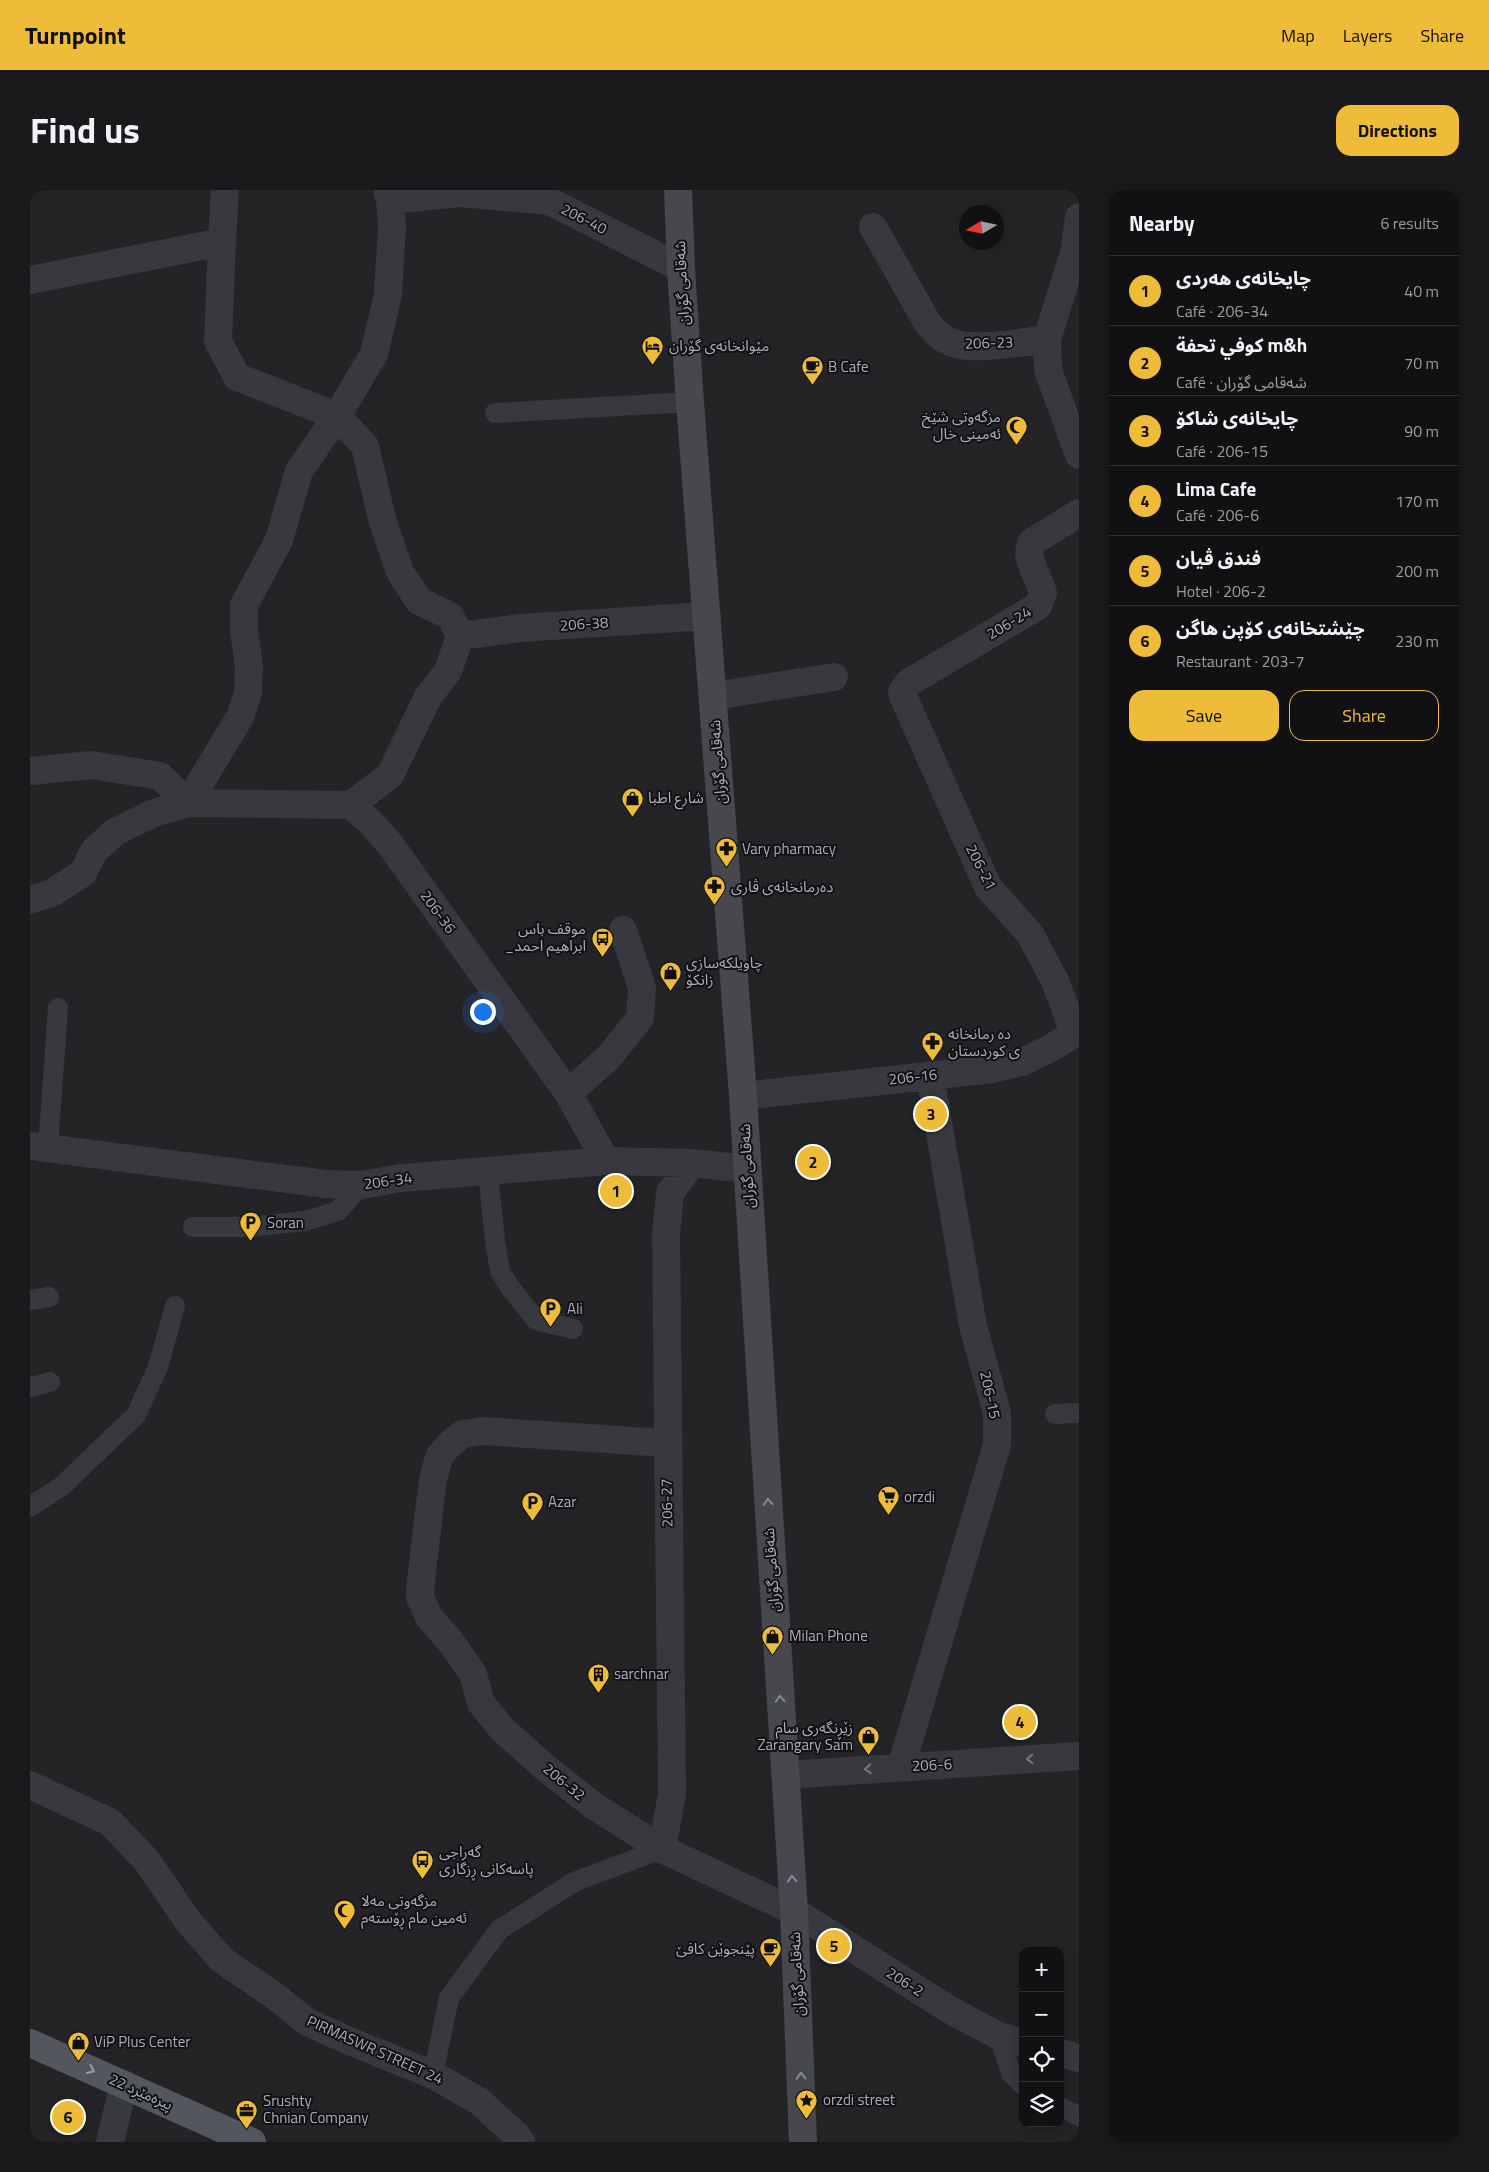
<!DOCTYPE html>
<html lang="en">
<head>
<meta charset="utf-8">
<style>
	body { margin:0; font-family:"Titillium Web","Noto Sans Arabic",sans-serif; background:#1a1a1c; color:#f1f3f6 }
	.controls { position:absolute; right:15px; bottom:15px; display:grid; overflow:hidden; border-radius:10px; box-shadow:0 2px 12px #0003 }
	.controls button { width:45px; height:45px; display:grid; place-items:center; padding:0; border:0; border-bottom:1px solid #303133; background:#111113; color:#f1f3f6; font:25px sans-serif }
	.compass { position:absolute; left:929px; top:15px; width:45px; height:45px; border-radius:50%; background:#111113; box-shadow:0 2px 12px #0003; rotate:260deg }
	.you { position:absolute; left:452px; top:821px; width:18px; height:18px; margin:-12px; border:4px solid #fff; border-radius:50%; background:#1a73e8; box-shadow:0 0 0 8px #1a73e833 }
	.badge { display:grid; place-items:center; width:32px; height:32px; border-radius:50%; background:#efbc3a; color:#111; font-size:16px; font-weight:700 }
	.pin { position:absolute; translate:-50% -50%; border:2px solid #fff; box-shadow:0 1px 5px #0006 }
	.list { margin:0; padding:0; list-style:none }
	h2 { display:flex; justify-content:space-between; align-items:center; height:65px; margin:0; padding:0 20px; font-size:21px }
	h2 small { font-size:16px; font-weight:400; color:#9c9da0 }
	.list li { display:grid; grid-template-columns:32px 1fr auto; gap:15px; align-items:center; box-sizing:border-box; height:70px; padding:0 20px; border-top:1px solid #303133 }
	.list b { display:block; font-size:19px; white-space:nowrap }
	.list p { margin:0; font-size:16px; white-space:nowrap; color:#9c9da0 }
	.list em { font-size:16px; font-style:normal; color:#9c9da0 }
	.actions { display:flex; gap:10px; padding:15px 20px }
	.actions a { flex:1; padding:11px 0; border:1px solid #efbc3a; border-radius:15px; text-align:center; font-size:18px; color:#efbc3a }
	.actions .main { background:#efbc3a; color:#111 }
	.icon { flex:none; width:28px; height:28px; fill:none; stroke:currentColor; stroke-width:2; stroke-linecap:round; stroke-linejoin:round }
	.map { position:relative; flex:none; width:1049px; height:1952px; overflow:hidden; border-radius:15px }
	header { display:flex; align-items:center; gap:30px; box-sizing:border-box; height:70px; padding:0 25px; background:#efbc3a; color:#111 }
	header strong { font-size:24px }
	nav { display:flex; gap:28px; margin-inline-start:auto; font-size:18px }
	.intro { display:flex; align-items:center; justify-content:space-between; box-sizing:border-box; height:120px; padding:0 30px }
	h1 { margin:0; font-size:35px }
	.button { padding:12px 22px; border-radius:15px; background:#efbc3a; color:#111; font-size:18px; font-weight:700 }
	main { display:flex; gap:30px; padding:0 30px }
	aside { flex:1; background:#111113; border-radius:15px; box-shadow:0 2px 12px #0003 }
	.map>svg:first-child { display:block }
	.built { fill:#242326; fill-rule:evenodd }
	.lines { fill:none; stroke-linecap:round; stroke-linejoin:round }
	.service { stroke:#38393e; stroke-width:20 }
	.minor { stroke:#38393e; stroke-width:28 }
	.tertiary { stroke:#38393e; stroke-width:28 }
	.secondary { stroke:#46484e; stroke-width:28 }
	.primary { stroke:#54565d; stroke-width:28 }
	.oneway { stroke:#878a94 }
	.oneway2 { stroke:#777982 }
	.oneway3 { stroke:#999ca7 }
	.labels { text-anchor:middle; stroke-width:4; stroke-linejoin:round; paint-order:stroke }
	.street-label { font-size:15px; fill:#aaaeb9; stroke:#121214 }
	.poi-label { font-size:15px; fill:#aaaeb9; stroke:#121214; text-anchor:start }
</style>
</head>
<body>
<header>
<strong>Turnpoint</strong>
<nav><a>Map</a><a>Layers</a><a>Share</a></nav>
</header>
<div class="intro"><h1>Find us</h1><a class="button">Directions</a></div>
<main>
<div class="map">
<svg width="1049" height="1952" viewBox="0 0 1049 1952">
	<rect width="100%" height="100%" fill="#171719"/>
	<path class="built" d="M 0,0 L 1049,0 L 1049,1952 L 236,1952 L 0,1845 ZM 936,22 L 966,22 L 966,52 L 936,52 ZM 993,1761 L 1030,1761 L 1030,1933 L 993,1933 Z
		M 0,1852 L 222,1952 L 0,1952 Z"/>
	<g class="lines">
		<path class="service" d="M 465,223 L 660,212
			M 18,957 L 28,818
			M 458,982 L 465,1051 L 470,1081 L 479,1096 L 506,1130 L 543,1139
			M 163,1037 L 219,1037 L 275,1031 L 308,1021 L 331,995
			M 0,1110 L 19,1107
			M 0,1197 L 20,1192
			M 1025,1224 L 1049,1223
			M 0,1317 L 32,1296 L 106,1225 L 128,1177 L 145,1116
			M 969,1846 L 981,1883 L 993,1895
			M 403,1885 L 419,1808 L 469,1740 L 544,1692 L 632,1659
			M 1030,1917 L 1049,1926"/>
		<path class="minor" d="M 360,10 L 430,3 L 519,11 L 651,78
			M 1049,27 L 1045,60 L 1017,149 L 1018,180 L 1049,265
			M 843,37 L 897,132 C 903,140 910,148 920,152 C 941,162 993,152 1017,149
			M 192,52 L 188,151 L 207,187 L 307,226 L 335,256 L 352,329 L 370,382 L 389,411 L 420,426 L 430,446 L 418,481 L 398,507 L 360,585 L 321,615
			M 0,90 L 192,52 L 195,0
			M 430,446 L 490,438 L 677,426
			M 683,506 L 804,487
			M 0,581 L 61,575 L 130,586 L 158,613 L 210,527 L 218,503 L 219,477 L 214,441 L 214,415 L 249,350 L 269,281 L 307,226 L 344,164 L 358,105 L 362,37 L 360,10 L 357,0
			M 0,710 L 22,703 L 53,683 L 64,661 L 85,642 L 124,623 L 158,613 L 321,615 L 340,632 L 359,653 L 538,903 L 576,971
			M 1044,843 L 1026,793 L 1000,744 L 958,697 L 873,506 L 872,502 L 878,493 L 1008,416 L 1013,403 C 1009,387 993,367 1002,352 L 1049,323
			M 538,903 L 578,868 L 610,828 L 612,798 L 593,740
			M 713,906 L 963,879 L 992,872 L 1019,859 L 1049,841
			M 0,956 L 296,994 L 331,995 L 371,988 L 576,971 L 662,973 L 717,979
			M 636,1253 L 452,1241 L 432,1244 L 418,1256 L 409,1267 L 403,1290 L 392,1381 L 390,1407 L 399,1427 L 420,1451 L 443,1484 L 451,1513 L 472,1539 L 517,1579 L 564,1616 L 632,1659 L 764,1721 L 920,1820 L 969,1846 L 993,1853
			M 871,1577 L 967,1255 L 967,1223 L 943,1136 L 900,885
			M 755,1585 L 1049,1566
			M 632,1659 L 642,1604 L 636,1043 L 640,1003 L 662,973
			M 1030,1863 L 1049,1868
			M 80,1952 L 94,1894"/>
		<path class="tertiary" d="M 0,1595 L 80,1632 L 117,1671 L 158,1731 L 192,1770 L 245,1806 L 277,1832 L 317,1850 L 403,1885 L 449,1911 L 486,1945 L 491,1952"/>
		<path class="secondary" d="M 648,0 L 651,78 L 660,212 L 713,906 L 764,1721 L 773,1952"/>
		<path class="primary" d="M 0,1853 L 222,1952"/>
	</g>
	<defs><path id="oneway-chevron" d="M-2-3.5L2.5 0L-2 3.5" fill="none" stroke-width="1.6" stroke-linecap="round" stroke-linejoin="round" transform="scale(1.25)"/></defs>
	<g class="oneway">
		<use href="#oneway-chevron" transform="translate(738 1312) rotate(-94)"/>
		<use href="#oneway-chevron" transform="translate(750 1509) rotate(-94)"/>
		<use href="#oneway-chevron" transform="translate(762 1689) rotate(-94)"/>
		<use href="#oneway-chevron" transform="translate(771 1886) rotate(-92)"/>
	</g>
	<g class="oneway2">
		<use href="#oneway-chevron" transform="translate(1000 1569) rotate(177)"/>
		<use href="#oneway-chevron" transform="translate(838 1579) rotate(176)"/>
	</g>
	<use class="oneway3" href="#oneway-chevron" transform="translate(61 1880) rotate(24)"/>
	<defs>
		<symbol id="hotel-pin" viewBox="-11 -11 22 30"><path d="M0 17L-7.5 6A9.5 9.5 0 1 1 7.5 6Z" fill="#efbc3a" stroke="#121214"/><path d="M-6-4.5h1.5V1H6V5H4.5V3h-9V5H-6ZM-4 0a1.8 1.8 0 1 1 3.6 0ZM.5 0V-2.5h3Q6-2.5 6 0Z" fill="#111"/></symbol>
		<symbol id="cafe-pin" viewBox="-11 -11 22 30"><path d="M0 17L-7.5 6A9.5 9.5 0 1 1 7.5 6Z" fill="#efbc3a" stroke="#121214"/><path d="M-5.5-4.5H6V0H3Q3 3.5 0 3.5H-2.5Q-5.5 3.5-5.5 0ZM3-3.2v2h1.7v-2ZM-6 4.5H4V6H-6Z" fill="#111"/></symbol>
		<symbol id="mosque-pin" viewBox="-11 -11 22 30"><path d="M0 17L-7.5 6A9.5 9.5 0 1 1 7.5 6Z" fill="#efbc3a" stroke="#121214"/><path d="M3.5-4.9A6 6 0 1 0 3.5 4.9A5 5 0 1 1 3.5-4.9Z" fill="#111"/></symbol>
		<symbol id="shop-pin" viewBox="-11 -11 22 30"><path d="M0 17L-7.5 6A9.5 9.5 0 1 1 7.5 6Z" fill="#efbc3a" stroke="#121214"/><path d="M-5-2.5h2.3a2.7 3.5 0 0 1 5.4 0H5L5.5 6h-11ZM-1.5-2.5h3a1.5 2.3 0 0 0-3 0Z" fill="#111"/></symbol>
		<symbol id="pharmacy-pin" viewBox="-11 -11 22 30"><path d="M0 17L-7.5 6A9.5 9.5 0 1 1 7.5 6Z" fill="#efbc3a" stroke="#121214"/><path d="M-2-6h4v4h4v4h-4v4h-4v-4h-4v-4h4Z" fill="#111"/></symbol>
		<symbol id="bus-pin" viewBox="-11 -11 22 30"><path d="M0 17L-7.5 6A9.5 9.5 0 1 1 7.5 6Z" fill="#efbc3a" stroke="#121214"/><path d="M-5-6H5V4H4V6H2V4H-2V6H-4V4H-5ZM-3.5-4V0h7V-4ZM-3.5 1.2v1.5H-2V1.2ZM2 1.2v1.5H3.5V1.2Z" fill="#111"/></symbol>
		<symbol id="parking-pin" viewBox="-11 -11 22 30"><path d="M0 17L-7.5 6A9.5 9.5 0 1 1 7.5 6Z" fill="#efbc3a" stroke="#121214"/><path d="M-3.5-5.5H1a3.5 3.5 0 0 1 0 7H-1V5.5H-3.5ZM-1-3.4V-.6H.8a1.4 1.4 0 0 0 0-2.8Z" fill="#111"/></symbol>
		<symbol id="supermarket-pin" viewBox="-11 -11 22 30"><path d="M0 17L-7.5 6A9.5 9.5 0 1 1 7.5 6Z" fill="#efbc3a" stroke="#121214"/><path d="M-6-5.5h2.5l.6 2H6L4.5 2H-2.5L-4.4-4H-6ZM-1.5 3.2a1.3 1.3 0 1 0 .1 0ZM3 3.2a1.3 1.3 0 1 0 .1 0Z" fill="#111"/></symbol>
		<symbol id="building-pin" viewBox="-11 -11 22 30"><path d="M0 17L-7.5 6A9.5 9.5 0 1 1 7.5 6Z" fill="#efbc3a" stroke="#121214"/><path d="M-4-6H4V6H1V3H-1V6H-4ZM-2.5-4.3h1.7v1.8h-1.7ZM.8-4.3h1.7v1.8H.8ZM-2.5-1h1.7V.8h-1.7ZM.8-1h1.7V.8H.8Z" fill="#111"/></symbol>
		<symbol id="sight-pin" viewBox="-11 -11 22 30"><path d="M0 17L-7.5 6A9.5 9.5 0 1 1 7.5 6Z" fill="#efbc3a" stroke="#121214"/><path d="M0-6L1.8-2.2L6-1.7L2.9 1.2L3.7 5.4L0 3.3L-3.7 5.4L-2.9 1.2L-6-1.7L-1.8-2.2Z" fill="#111"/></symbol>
		<symbol id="office-pin" viewBox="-11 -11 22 30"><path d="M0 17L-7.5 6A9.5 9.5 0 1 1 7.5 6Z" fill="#efbc3a" stroke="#121214"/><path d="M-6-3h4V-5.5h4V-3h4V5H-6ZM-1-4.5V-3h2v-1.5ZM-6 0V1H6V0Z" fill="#111"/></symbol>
	</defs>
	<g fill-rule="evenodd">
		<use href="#hotel-pin" x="610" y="144" width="25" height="34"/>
		<use href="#cafe-pin" x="770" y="164" width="25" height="34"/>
		<use href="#mosque-pin" x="974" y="224" width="25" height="34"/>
		<use href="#shop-pin" x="590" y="596" width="25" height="34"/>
		<use href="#pharmacy-pin" x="684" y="646" width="25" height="34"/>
		<use href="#pharmacy-pin" x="672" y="684" width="25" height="34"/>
		<use href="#bus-pin" x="560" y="736" width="25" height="34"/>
		<use href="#shop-pin" x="628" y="770" width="25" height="34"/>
		<use href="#pharmacy-pin" x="890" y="840" width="25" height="34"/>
		<use href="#parking-pin" x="208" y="1020" width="25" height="34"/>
		<use href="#parking-pin" x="508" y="1106" width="25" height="34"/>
		<use href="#supermarket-pin" x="846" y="1294" width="25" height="34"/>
		<use href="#parking-pin" x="490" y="1300" width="25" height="34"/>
		<use href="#shop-pin" x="730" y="1434" width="25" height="34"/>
		<use href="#building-pin" x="556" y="1472" width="25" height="34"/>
		<use href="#shop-pin" x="826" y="1534" width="25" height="34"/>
		<use href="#bus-pin" x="380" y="1658" width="25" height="34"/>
		<use href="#mosque-pin" x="302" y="1708" width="25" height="34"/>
		<use href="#cafe-pin" x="728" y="1746" width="25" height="34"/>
		<use href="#shop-pin" x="36" y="1840" width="25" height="34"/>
		<use href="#sight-pin" x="764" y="1898" width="25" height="34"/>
		<use href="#office-pin" x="204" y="1908" width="25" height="34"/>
	</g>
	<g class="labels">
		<g class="street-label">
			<text transform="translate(554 29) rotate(27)" y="5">206-40</text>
			<text transform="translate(652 93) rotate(-93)" y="5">شەقامی گۆران</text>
			<text transform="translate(959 153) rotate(-2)" y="5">206-23</text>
			<text transform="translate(979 433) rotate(-31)" y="5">206-24</text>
			<text transform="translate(554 434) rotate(-4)" y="5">206-38</text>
			<text transform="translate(688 572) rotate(-94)" y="5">شەقامی گۆران</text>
			<text transform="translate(951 677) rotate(63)" y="5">206-21</text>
			<text transform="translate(408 722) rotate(54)" y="5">206-36</text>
			<text transform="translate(883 887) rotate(-6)" y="5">206-16</text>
			<text transform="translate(717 976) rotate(-93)" y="5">شەقامی گۆران</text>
			<text transform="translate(358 991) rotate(-8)" y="5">206-34</text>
			<text transform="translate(960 1205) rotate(78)" y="5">206-15</text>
			<text transform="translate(637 1313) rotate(-91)" y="5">206-27</text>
			<text transform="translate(742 1380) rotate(-94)" y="5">شەقامی گۆران</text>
			<text transform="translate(902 1575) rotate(-3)" y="5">206-6</text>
			<text transform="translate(534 1592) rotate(39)" y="5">206-32</text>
			<text transform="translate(767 1784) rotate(-93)" y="5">شەقامی گۆران</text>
			<text transform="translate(875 1792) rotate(32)" y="5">206-2</text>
			<text transform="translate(345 1860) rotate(24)" y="5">PIRMASWR STREET 24</text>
			<text transform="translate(111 1902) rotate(24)" y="5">22 پیرەمێرد</text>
		</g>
		<g class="poi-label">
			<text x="639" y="161">مێوانخانەی گۆران</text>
			<text x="798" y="182">B Cafe</text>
			<text x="971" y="232" text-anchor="end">مزگەوتی شێخ<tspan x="971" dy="17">ئەمینی خال</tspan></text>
			<text x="618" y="613">شارع اطبا</text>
			<text x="712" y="664">Vary pharmacy</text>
			<text x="701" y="702">دەرمانخانەی ڤاری</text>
			<text x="556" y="744" text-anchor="end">موقف باس<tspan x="556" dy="17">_ابراهیم احمد</tspan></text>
			<text x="656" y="778">چاویلكە‌سازی<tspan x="656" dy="17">زانكۆ</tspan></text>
			<text x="918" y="849">ده رمانخانه<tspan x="918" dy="17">ی کوردستان</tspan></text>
			<text x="237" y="1038">Soran</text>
			<text x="537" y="1124">Ali</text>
			<text x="874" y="1312">orzdi</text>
			<text x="518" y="1317">Azar</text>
			<text x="759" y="1451">Milan Phone</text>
			<text x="584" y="1489">sarchnar</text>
			<text x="823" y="1543" text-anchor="end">زێڕنگەری سام<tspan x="823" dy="17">Zarangary Sam</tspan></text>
			<text x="409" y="1667">گەراجی<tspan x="409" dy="17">پاسەکانی ڕزگاری</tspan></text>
			<text x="331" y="1716">مزگەوتی مەلا<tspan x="331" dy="17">ئەمین مام ڕۆستەم</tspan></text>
			<text x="725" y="1764" text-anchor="end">پێنجوێن کافێ</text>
			<text x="64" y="1857">ViP Plus Center</text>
			<text x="793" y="1915">orzdi street</text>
			<text x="233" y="1916">Srushty<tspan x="233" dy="17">Chnian Company</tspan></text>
		</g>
	</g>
</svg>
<div class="controls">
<button>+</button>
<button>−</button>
<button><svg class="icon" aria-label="locate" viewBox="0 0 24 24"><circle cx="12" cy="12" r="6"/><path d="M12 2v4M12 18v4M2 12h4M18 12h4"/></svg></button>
<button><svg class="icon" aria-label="layers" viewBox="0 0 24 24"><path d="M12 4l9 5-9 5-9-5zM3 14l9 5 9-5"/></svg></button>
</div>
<svg class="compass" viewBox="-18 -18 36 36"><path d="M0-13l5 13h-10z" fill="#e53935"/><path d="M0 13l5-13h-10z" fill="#9c9da0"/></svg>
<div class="you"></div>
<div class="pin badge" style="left:586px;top:1001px">1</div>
<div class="pin badge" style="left:783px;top:972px">2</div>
<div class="pin badge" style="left:901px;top:924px">3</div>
<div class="pin badge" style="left:990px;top:1532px">4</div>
<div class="pin badge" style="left:804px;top:1756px">5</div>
<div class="pin badge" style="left:38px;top:1927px">6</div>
</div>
<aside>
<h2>Nearby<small>6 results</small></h2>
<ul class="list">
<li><span class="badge">1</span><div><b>چایخانەی هەردی</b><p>Café · 206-34</p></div><em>40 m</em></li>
<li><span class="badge">2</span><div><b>كوفي تحفة m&amp;h</b><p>Café · شەقامی گۆران</p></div><em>70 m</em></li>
<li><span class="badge">3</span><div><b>چایخانەی شاکۆ</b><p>Café · 206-15</p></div><em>90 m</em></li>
<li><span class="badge">4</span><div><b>Lima Cafe</b><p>Café · 206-6</p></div><em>170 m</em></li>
<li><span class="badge">5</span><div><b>فندق ڤيان</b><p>Hotel · 206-2</p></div><em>200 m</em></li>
<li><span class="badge">6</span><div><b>چێشتخانە‌ی كۆپن ھاگن</b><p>Restaurant · 203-7</p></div><em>230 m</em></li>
</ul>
<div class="actions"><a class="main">Save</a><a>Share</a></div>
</aside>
</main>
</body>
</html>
